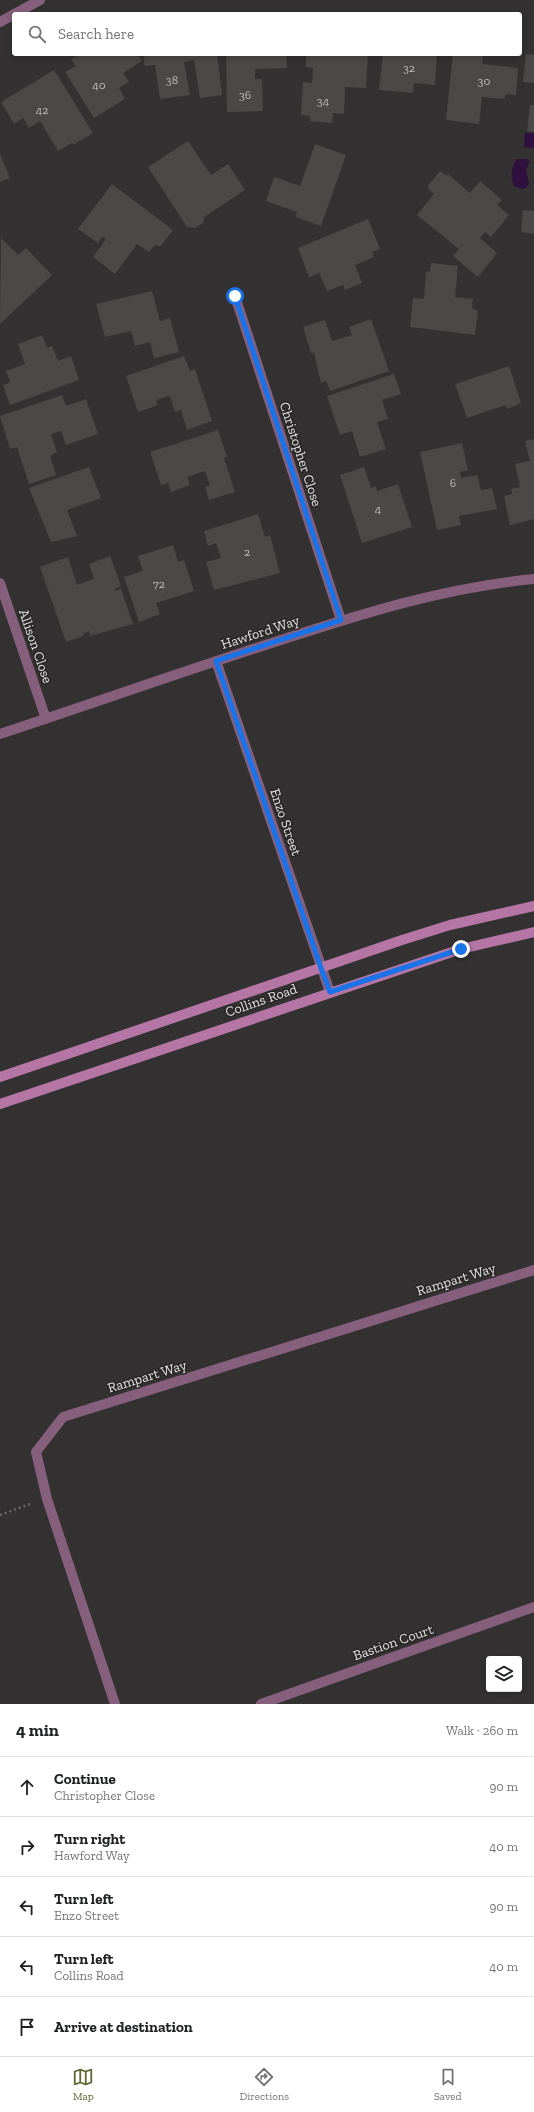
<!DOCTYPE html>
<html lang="en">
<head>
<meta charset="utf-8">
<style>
	body { margin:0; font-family:"Zilla Slab",serif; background:#f2f2f2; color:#202124 }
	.controls { position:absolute; right:12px; bottom:12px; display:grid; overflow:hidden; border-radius:4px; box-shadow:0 2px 6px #0003 }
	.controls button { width:36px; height:36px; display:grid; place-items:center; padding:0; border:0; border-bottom:1px solid #e0e0e0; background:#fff; color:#202124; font:20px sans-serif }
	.stop { position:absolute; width:12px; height:12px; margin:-9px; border:3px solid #1a73e8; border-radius:50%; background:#fff }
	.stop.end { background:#1a73e8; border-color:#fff; box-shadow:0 1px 4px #0008 }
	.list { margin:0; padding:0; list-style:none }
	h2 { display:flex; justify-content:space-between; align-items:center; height:52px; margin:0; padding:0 16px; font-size:17px }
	h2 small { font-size:13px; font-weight:400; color:#757577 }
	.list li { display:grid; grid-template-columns:26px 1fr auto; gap:12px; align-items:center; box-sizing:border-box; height:60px; padding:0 16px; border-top:1px solid #e0e0e0 }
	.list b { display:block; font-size:15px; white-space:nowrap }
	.list p { margin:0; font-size:13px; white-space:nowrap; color:#757577 }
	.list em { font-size:13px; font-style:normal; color:#757577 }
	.icon { flex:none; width:22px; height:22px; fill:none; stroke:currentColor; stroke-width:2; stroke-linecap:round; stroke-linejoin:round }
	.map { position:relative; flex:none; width:534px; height:1704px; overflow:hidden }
	.search { position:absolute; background:#fff; box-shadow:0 2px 6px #0003; left:12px; right:12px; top:12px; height:44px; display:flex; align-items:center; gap:10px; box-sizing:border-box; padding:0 14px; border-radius:4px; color:#757577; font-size:15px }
	.sheet { height:352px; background:#fff }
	nav { display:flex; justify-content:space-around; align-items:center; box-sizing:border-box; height:56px; border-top:1px solid #e0e0e0; background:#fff; font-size:11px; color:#757577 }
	nav a { display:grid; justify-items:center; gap:2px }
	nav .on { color:#636935 }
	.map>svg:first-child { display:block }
	.water { fill:#2f103f }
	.building { fill:#4b4848 }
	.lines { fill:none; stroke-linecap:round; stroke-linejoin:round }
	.path { stroke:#6a6869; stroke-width:2.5; stroke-dasharray:2 3; stroke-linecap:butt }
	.minor { stroke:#865f7c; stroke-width:10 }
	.secondary { stroke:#b576a6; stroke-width:10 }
	.route { stroke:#1a73e8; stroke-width:5 }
	.labels { text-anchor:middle; stroke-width:3; stroke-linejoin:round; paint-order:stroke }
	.number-label { font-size:12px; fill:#bebcbd }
	.street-label { font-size:14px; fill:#e5e3e4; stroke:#292727 }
</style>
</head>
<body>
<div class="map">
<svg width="534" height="1704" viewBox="0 0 534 1704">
	<rect width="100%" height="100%" fill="#333131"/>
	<path class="water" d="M 525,133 L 534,133 L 534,148 L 524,147 Z
		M 517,159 L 528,159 L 530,162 L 526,169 L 529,184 L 526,188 L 522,189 L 514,186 C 510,178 511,167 517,159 Z"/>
	<path class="building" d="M 81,54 L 137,54 L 142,61 L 123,73 L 129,82 L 119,88 L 125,99 L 94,118 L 65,72 L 76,66 L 71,59 Z
		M 143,54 L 217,54 L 222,95 L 200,98 L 194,60 L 184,62 L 190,95 L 160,99 L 155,65 L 145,66 Z
		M 226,54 L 286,54 L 287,68 L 255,69 L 255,79 L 262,79 L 263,111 L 227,112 Z
		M 306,54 L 368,54 L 366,88 L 345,87 L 344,114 L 333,113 L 332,123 L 310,121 L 310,116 L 301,115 L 303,82 L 312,83 L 313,68 L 306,67 Z
		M 383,54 L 437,54 L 435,85 L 414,83 L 413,93 L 379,90 Z
		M 453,54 L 483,54 L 482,64 L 518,68 L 516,95 L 506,94 L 504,99 L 482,97 L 479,124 L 446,120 Z
		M 526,54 L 534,55 L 534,83 L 523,82 Z
		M 54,70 L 93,133 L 73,145 L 72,143 L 58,151 L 40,121 L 29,128 L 23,118 L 14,124 L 1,102 Z
		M 530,105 L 534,105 L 534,132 L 527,131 Z
		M 188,141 L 211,175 L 228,164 L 245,190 L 204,217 L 203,223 L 195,228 L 187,227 L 148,167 Z
		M 315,144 L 346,155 L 321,226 L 296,217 L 297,212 L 266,201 L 274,177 L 300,186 Z
		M 0,154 L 10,178 L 0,182 Z
		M 440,171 L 446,176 L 448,174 L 470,193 L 480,181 L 502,200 L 497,205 L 509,215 L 491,237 L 485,232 L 480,238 L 497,253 L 478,277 L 453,256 L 459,249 L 417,215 L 434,194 L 427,187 Z
		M 112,184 L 173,230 L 160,247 L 155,245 L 149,252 L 137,244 L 115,274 L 93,257 L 106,239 L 102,237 L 98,243 L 78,229 Z
		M 523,210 L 534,211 L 534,234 L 521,232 Z
		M 368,219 L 380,249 L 372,252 L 374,257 L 355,265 L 362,283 L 345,290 L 343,285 L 327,291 L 319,273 L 309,277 L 298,248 Z
		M 1,238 L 18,255 L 26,248 L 52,275 L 0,324 Z
		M 431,263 L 458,266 L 455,297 L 473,299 L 472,308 L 478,311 L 475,335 L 410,327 L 413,298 L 424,299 L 426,272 L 430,271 Z
		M 152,291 L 160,321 L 170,318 L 179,352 L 154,358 L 150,342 L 135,346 L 131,331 L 105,337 L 96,304 Z
		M 371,319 L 389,371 L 330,391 L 326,381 L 321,383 L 314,353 L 311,353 L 303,327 L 325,320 L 332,341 L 352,335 L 349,327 Z
		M 42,335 L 47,348 L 52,346 L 58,361 L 71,356 L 79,380 L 10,405 L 3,385 L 10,382 L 6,371 L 25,364 L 18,344 Z
		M 184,356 L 190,371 L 195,369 L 212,421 L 187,430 L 181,410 L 175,412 L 170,396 L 156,400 L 158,405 L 138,412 L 126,376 Z
		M 509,366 L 521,403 L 507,409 L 506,405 L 467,418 L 455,384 Z
		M 394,374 L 401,394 L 382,400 L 388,419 L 377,422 L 386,449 L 360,457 L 352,431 L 340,435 L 327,396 Z
		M 62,395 L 66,406 L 86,399 L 98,434 L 66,445 L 61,431 L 51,434 L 57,452 L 50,456 L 56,475 L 29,484 L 17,447 L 10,449 L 0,416 Z
		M 218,430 L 227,457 L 224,458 L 235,492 L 209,500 L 205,487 L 210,485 L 205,471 L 187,477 L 190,485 L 171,492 L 168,483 L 161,485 L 150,452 Z
		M 534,439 L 534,519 L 510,525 L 504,496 L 512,494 L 511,489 L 520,487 L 515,464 L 530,461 L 525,441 Z
		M 462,443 L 468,470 L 460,472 L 461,478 L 477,475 L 481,490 L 492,488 L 497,509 L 459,516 L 461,525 L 437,530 L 420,452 Z
		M 89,467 L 101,498 L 67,510 L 77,536 L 51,542 L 29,488 Z
		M 364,467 L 371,488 L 376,486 L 377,491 L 398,484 L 412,527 L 362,543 L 340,475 Z
		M 258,514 L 265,537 L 270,535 L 280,573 L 214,590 L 206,562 L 221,558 L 216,543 L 208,546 L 204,531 Z
		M 173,545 L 178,562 L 184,560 L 194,591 L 156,603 L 160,614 L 139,622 L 124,577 L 143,571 L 138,556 Z
		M 110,556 L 121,586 L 115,589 L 115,591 L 121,589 L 133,624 L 90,636 L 89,631 L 83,634 L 83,636 L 66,642 L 40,567 L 68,557 L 77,585 L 94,579 L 89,564 Z"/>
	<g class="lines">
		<path class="path" d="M 0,1515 L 30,1504"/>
		<path class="minor" d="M 0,22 L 40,0
			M 235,296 L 341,620
			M 0,583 L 46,719
			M 216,661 L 330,992
			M 0,734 C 94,703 187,670 281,640 C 364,613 447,587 534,579
			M 115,1704 L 47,1499 L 36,1452 L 63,1417 L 534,1270
			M 261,1704 L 534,1607"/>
		<path class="secondary" d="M 0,1077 L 402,940 L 450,925 L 534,906
			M 0,1104 L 461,949 L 534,932"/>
	</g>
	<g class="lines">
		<path class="route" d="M 235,296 L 341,620 L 216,661 L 321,968 L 330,992 L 461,949"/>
	</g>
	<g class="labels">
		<g class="number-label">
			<text x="409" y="72">32</text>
			<text x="172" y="84">38</text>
			<text x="484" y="85">30</text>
			<text x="99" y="89">40</text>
			<text x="245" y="99">36</text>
			<text x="323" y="105">34</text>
			<text x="42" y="114">42</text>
			<text x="453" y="487">6</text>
			<text x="378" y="513">4</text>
			<text x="247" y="556">2</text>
			<text x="159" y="588">72</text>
		</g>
		<g class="street-label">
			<text transform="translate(301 454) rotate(72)" y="5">Christopher Close</text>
			<text transform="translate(260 632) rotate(-18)" y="5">Hawford Way</text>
			<text transform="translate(36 646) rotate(71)" y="5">Allison Close</text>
			<text transform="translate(286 822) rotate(71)" y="5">Enzo Street</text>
			<text transform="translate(261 1000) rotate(-19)" y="5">Collins Road</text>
			<text transform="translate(456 1279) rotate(-17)" y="5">Rampart Way</text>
			<text transform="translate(147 1376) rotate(-17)" y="5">Rampart Way</text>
			<text transform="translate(393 1642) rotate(-19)" y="5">Bastion Court</text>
		</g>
	</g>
</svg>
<div class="controls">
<button><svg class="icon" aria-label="layers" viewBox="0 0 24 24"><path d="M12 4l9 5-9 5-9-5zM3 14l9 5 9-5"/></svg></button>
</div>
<div class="stop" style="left:235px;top:296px"></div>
<div class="stop end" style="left:461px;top:949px"></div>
<div class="search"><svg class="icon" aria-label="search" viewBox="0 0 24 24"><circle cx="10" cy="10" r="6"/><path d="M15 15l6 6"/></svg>Search here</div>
</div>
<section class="sheet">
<h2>4 min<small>Walk · 260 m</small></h2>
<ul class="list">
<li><svg class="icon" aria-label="ahead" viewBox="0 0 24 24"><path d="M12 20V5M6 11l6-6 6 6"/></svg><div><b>Continue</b><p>Christopher Close</p></div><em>90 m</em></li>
<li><svg class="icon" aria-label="right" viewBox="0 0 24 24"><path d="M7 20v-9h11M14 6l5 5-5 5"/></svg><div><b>Turn right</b><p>Hawford Way</p></div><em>40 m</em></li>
<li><svg class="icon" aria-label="left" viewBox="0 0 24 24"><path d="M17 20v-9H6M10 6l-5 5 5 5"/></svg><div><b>Turn left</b><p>Enzo Street</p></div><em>90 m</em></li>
<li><svg class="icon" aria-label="left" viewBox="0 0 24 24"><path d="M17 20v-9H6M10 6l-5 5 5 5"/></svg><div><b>Turn left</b><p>Collins Road</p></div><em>40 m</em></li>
<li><svg class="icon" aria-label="arrive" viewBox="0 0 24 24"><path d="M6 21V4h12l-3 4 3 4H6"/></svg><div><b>Arrive at destination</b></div></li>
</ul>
</section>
<nav>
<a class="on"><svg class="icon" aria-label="map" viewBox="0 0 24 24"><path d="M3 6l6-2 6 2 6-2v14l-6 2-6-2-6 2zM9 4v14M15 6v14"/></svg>Map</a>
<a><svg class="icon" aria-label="directions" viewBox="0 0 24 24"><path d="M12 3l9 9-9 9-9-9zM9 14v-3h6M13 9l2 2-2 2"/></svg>Directions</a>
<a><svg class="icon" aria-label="saved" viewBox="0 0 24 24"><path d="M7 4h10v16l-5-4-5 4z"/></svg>Saved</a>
</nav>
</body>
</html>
